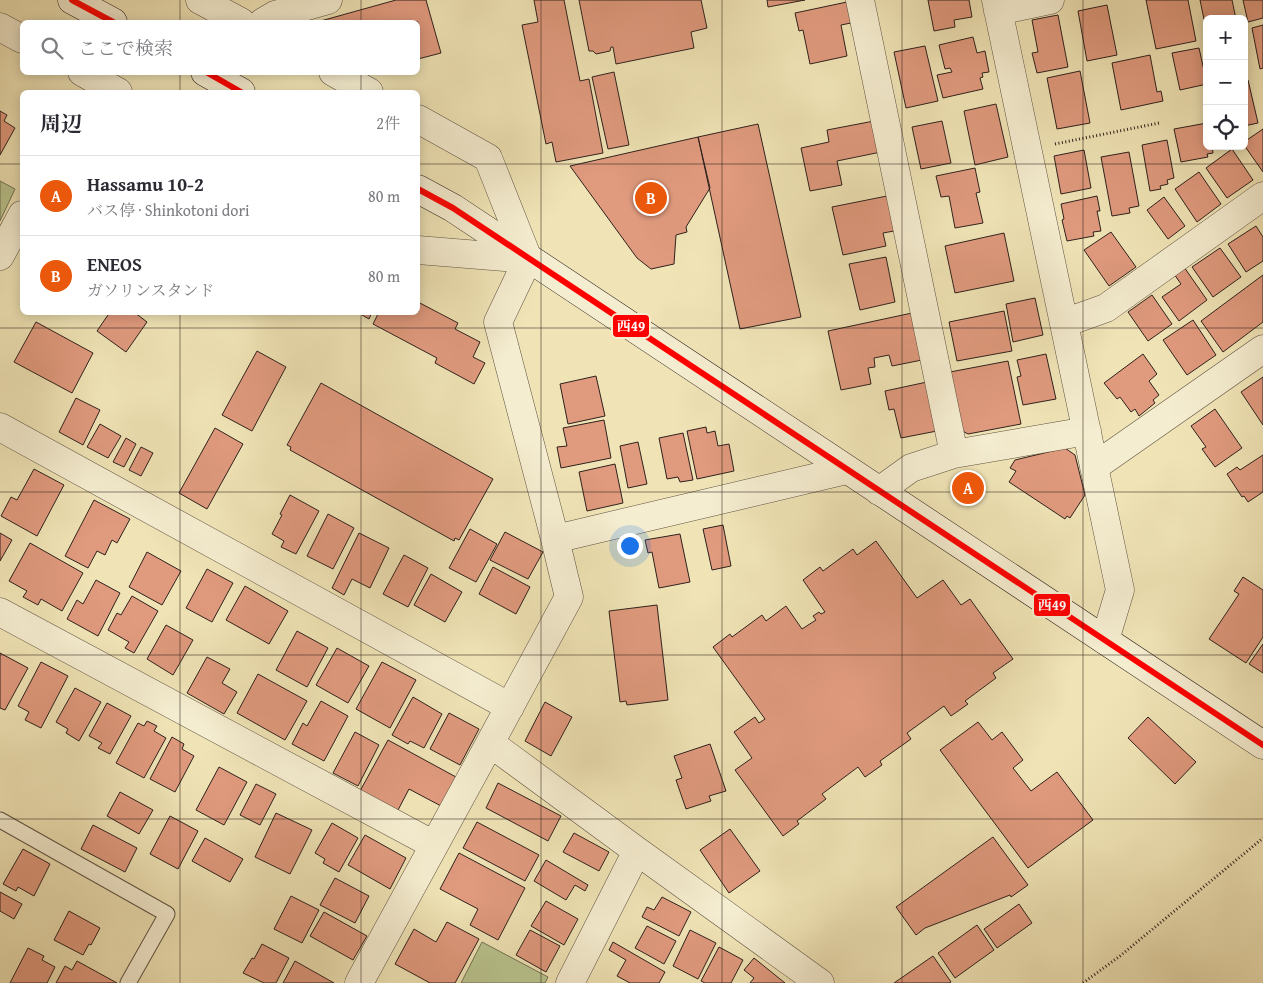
<!DOCTYPE html>
<html lang="ja">
<head>
<meta charset="utf-8">
<style>
	body { margin:0; font-family:"Gentium Book Plus","Noto Serif JP",serif; background:#f2f2f3; color:#2b2b33 }
	.controls { position:absolute; right:15px; top:15px; display:grid; overflow:hidden; border-radius:8px; box-shadow:0 2px 12px #0003 }
	.controls button { width:45px; height:45px; display:grid; place-items:center; padding:0; border:0; border-bottom:1px solid #e1e1e2; background:#fff; color:#2b2b33; font:25px sans-serif }
	.you { position:absolute; left:629px; top:545px; width:18px; height:18px; margin:-12px; border:4px solid #fff; border-radius:50%; background:#1a73e8; box-shadow:0 0 0 8px #1a73e833 }
	.badge { display:grid; place-items:center; width:32px; height:32px; border-radius:50%; background:#ea580c; color:#fff; font-size:16px; font-weight:700 }
	.pin { position:absolute; translate:-50% -50%; border:2px solid #fff; box-shadow:0 1px 5px #0006 }
	.list { margin:0; padding:0; list-style:none }
	h2 { display:flex; justify-content:space-between; align-items:center; height:65px; margin:0; padding:0 20px; font-size:21px }
	h2 small { font-size:16px; font-weight:400; color:#7c7c81 }
	.list li { display:grid; grid-template-columns:32px 1fr auto; gap:15px; align-items:center; box-sizing:border-box; height:80px; padding:0 20px; border-top:1px solid #e1e1e2 }
	.list b { display:block; font-size:19px; white-space:nowrap }
	.list p { margin:0; font-size:16px; white-space:nowrap; color:#7c7c81 }
	.list em { font-size:16px; font-style:normal; color:#7c7c81 }
	.icon { flex:none; width:28px; height:28px; fill:none; stroke:currentColor; stroke-width:2; stroke-linecap:round; stroke-linejoin:round }
	.map { position:relative; flex:none; width:1263px; height:983px; overflow:hidden }
	.search { position:absolute; background:#fff; box-shadow:0 2px 12px #0003; left:20px; top:20px; width:400px; height:55px; display:flex; align-items:center; gap:12px; box-sizing:border-box; padding:0 18px; border-radius:8px; color:#7c7c81; font-size:19px }
	.panel { position:absolute; background:#fff; box-shadow:0 2px 12px #0003; left:20px; top:90px; width:400px; height:225px; border-radius:8px }
	.map>svg:first-child { display:block }
	.green { fill:#b9c48e; stroke:#747255 }
	.building { fill:#e09a7e; stroke:#2e211c }
	.lines { fill:none; stroke-linecap:round; stroke-linejoin:round }
	.lane-casing { stroke:#5e5242; stroke-width:17 }
	.street-casing { stroke:#5e5242; stroke-width:29 }
	.secondary-casing { stroke:#2e211c; stroke-width:29 }
	.path { stroke:#2e211c; stroke-width:3; stroke-dasharray:1 2.5; stroke-linecap:butt }
	.lane { stroke:#f5edd0; stroke-width:15 }
	.street { stroke:#f5edd0; stroke-width:28 }
	.secondary { stroke:#f5edd0; stroke-width:28 }
	.bus-1-casing { stroke:#f5edd0; stroke-width:10 }
	.bus-1 { stroke:#f00; stroke-width:6 }
	.grid { fill:none; stroke:#2e211c; stroke-width:1; stroke-opacity:0.55 }
	.line-badge { stroke:#f5edd0; stroke-width:2 }
	.badge-label { font-size:14px; text-anchor:middle; font-weight:bold; fill:#fff }
</style>
</head>
<body>
<div class="map">
<svg width="1263" height="983" viewBox="0 0 1263 983">
	<rect width="100%" height="100%" fill="#f0e4b6"/>
	<filter id="stains"><feTurbulence type="fractalNoise" baseFrequency=".004" numOctaves="4"/><feColorMatrix values="0 0 0 0 .2 0 0 0 0 .09 0 0 0 0 .02 0 0 0 .5 -.17"/></filter>
	<radialGradient id="worn" r=".72"><stop offset=".6" stop-color="#630" stop-opacity="0"/><stop offset="1" stop-color="#630" stop-opacity=".3"/></radialGradient>
	<path class="green" d="M 0,181 L 15,189 L 0,221 Z
		M 482,942 L 548,977 L 545,983 L 461,983 Z"/>
	<path class="building" d="M 396,0 L 426,0 L 441,53 L 418,59 L 418,22 L 317,22 Z
		M 534,0 L 564,0 L 580,81 L 589,79 L 603,153 L 556,162 L 552,142 L 546,144 L 522,25 L 538,22 Z
		M 579,0 L 701,0 L 707,28 L 691,32 L 694,48 L 616,64 L 613,47 L 611,47 L 610,51 L 596,54 L 593,51 L 589,51 Z
		M 767,0 L 805,0 L 768,7 Z
		M 928,0 L 969,0 L 972,17 L 954,20 L 955,27 L 934,31 Z
		M 1146,0 L 1188,0 L 1196,41 L 1156,49 Z
		M 1200,0 L 1232,0 L 1236,19 L 1207,19 L 1206,29 Z
		M 1243,0 L 1263,0 L 1263,18 L 1248,22 Z
		M 847,2 L 851,23 L 841,25 L 847,56 L 810,64 L 803,30 L 799,31 L 795,13 Z
		M 1107,5 L 1117,55 L 1087,61 L 1078,11 Z
		M 1058,15 L 1068,67 L 1037,73 L 1032,53 L 1038,52 L 1032,20 Z
		M 1263,25 L 1263,68 L 1260,69 L 1252,28 Z
		M 973,37 L 977,53 L 985,51 L 989,72 L 982,73 L 983,77 L 980,78 L 983,89 L 943,98 L 937,75 L 952,72 L 950,68 L 945,69 L 939,45 Z
		M 925,46 L 938,101 L 906,108 L 894,52 Z
		M 1199,48 L 1207,84 L 1180,90 L 1172,53 Z
		M 1150,55 L 1157,92 L 1161,91 L 1163,101 L 1121,110 L 1112,63 Z
		M 1080,71 L 1090,123 L 1057,129 L 1047,78 Z
		M 614,72 L 629,145 L 608,149 L 592,77 Z
		M 1248,80 L 1258,123 L 1244,126 L 1244,81 Z
		M 996,104 L 1008,157 L 975,165 L 964,111 Z
		M 0,111 L 7,115 L 4,121 L 15,128 L 0,155 Z
		M 874,121 L 881,152 L 837,161 L 842,185 L 810,191 L 801,148 L 829,142 L 827,130 Z
		M 942,121 L 951,163 L 921,169 L 912,127 Z
		M 1207,123 L 1207,146 L 1212,146 L 1213,153 L 1207,154 L 1208,157 L 1181,162 L 1174,129 Z
		M 758,124 L 801,317 L 740,329 L 698,137 Z
		M 1263,129 L 1263,172 L 1244,145 L 1244,142 Z
		M 698,137 L 710,188 L 686,227 L 687,232 L 676,235 L 674,264 L 651,269 L 637,258 L 570,166 Z
		M 1167,140 L 1174,178 L 1167,180 L 1168,184 L 1160,186 L 1161,189 L 1150,191 L 1142,145 Z
		M 1232,149 L 1253,180 L 1227,198 L 1206,168 Z
		M 1084,150 L 1091,188 L 1061,194 L 1054,156 Z
		M 1129,152 L 1139,206 L 1129,208 L 1130,213 L 1112,216 L 1101,157 Z
		M 975,168 L 980,192 L 976,193 L 983,223 L 955,228 L 949,196 L 941,197 L 936,176 Z
		M 1199,172 L 1221,204 L 1197,222 L 1175,189 Z
		M 887,196 L 894,231 L 883,233 L 886,246 L 843,255 L 832,207 Z
		M 1097,196 L 1100,211 L 1097,211 L 1101,231 L 1093,232 L 1094,236 L 1067,241 L 1062,220 L 1064,219 L 1061,204 Z
		M 1164,197 L 1185,226 L 1168,239 L 1147,210 Z
		M 1256,226 L 1263,237 L 1263,261 L 1246,272 L 1228,244 Z
		M 1111,232 L 1136,267 L 1109,286 L 1084,250 Z
		M 1004,233 L 1014,281 L 955,293 L 945,246 Z
		M 1220,248 L 1241,277 L 1213,297 L 1192,267 Z
		M 886,257 L 895,302 L 860,310 L 849,264 Z
		M 1184,267 L 1207,300 L 1179,321 L 1162,297 L 1181,284 L 1174,274 Z
		M 1263,275 L 1263,322 L 1223,352 L 1201,321 Z
		M 1152,295 L 1172,324 L 1148,341 L 1128,312 Z
		M 1035,298 L 1043,335 L 1013,342 L 1006,304 Z
		M 418,302 L 458,323 L 455,329 L 480,342 L 473,357 L 485,363 L 474,384 L 435,363 L 437,358 L 373,324 L 379,312 L 418,312 Z
		M 1004,311 L 1012,351 L 957,361 L 949,322 Z
		M 110,312 L 134,312 L 147,322 L 126,352 L 97,331 Z
		M 357,312 L 372,312 L 369,319 Z
		M 912,313 L 922,360 L 892,366 L 889,355 L 874,358 L 875,367 L 868,368 L 871,384 L 841,390 L 828,331 Z
		M 1193,320 L 1216,355 L 1187,375 L 1163,340 Z
		M 36,322 L 93,353 L 72,393 L 14,362 Z
		M 257,351 L 286,367 L 252,431 L 222,415 Z
		M 1046,354 L 1056,399 L 1023,405 L 1017,377 L 1021,376 L 1017,360 Z
		M 1143,354 L 1157,374 L 1149,381 L 1159,395 L 1153,400 L 1155,403 L 1139,416 L 1135,409 L 1131,412 L 1120,397 L 1117,399 L 1104,383 Z
		M 1008,361 L 1021,424 L 968,434 L 961,430 L 950,372 Z
		M 596,376 L 605,416 L 568,424 L 560,384 Z
		M 1263,377 L 1263,425 L 1241,392 Z
		M 927,382 L 937,431 L 901,438 L 894,409 L 889,410 L 885,391 Z
		M 321,383 L 493,479 L 459,540 L 455,538 L 454,541 L 290,450 L 291,447 L 287,445 Z
		M 76,398 L 100,410 L 83,445 L 59,432 Z
		M 1215,409 L 1242,448 L 1215,467 L 1202,449 L 1206,447 L 1191,426 Z
		M 604,420 L 611,458 L 561,468 L 557,447 L 567,446 L 563,428 Z
		M 100,424 L 121,436 L 108,458 L 87,447 Z
		M 706,427 L 707,433 L 715,431 L 718,446 L 729,444 L 734,471 L 697,479 L 687,431 Z
		M 215,428 L 243,444 L 207,509 L 179,493 Z
		M 683,433 L 693,480 L 680,482 L 678,477 L 667,479 L 659,438 Z
		M 126,438 L 136,444 L 124,467 L 113,462 Z
		M 638,442 L 647,484 L 628,488 L 620,446 Z
		M 141,447 L 153,453 L 141,476 L 129,470 Z
		M 1065,448 L 1075,455 L 1085,495 L 1070,518 L 1067,516 L 1065,519 L 1009,482 L 1016,471 L 1010,468 L 1015,460 Z
		M 1263,455 L 1263,492 L 1248,502 L 1244,496 L 1242,497 L 1227,474 L 1237,467 L 1240,470 Z
		M 615,464 L 623,503 L 587,511 L 579,472 Z
		M 34,469 L 64,485 L 37,536 L 1,516 L 11,497 L 17,500 Z
		M 290,495 L 319,511 L 296,554 L 281,547 L 284,541 L 272,534 L 282,515 L 280,514 Z
		M 94,500 L 130,519 L 117,543 L 112,540 L 105,555 L 97,551 L 88,568 L 65,556 Z
		M 328,514 L 354,528 L 333,569 L 307,556 Z
		M 723,525 L 731,566 L 712,570 L 703,529 Z
		M 470,529 L 497,544 L 476,582 L 449,568 Z
		M 505,532 L 543,552 L 528,579 L 490,560 Z
		M 0,533 L 12,540 L 0,561 Z
		M 359,533 L 389,548 L 370,588 L 352,579 L 344,595 L 332,588 Z
		M 680,534 L 690,582 L 659,588 L 652,552 L 648,553 L 645,540 Z
		M 876,541 L 917,598 L 943,580 L 961,605 L 970,599 L 1013,659 L 993,673 L 996,678 L 965,701 L 968,704 L 951,716 L 944,706 L 907,733 L 911,739 L 880,761 L 882,765 L 865,777 L 858,767 L 822,794 L 826,799 L 797,821 L 799,824 L 783,836 L 735,770 L 752,758 L 734,732 L 755,717 L 759,723 L 765,719 L 713,647 L 730,634 L 732,637 L 762,615 L 766,621 L 786,606 L 802,629 L 816,620 L 813,616 L 819,612 L 821,614 L 825,612 L 803,580 L 820,567 L 823,571 L 853,549 L 857,555 Z
		M 30,543 L 83,573 L 62,611 L 41,599 L 38,605 L 23,597 L 27,591 L 9,581 Z
		M 147,552 L 181,571 L 162,605 L 129,587 Z
		M 404,555 L 428,568 L 408,607 L 383,594 Z
		M 493,567 L 530,587 L 516,614 L 479,594 Z
		M 207,569 L 233,583 L 212,622 L 186,608 Z
		M 431,574 L 462,592 L 445,622 L 414,605 Z
		M 1243,577 L 1263,590 L 1263,637 L 1246,663 L 1209,639 L 1239,594 L 1234,591 Z
		M 96,580 L 120,593 L 98,636 L 67,619 L 77,600 L 83,604 Z
		M 245,586 L 288,611 L 269,644 L 226,620 Z
		M 132,596 L 158,611 L 134,653 L 125,648 L 129,642 L 108,630 L 117,613 L 121,615 Z
		M 657,605 L 668,700 L 627,705 L 626,701 L 620,702 L 609,611 Z
		M 166,625 L 193,640 L 173,675 L 147,659 Z
		M 297,631 L 328,648 L 307,687 L 276,670 Z
		M 1263,644 L 1263,673 L 1249,664 Z
		M 337,648 L 369,666 L 348,703 L 316,685 Z
		M 0,653 L 28,668 L 5,710 L 0,708 Z
		M 207,657 L 230,669 L 222,683 L 237,692 L 224,714 L 187,693 Z
		M 41,662 L 68,676 L 41,728 L 25,720 L 29,712 L 18,706 Z
		M 382,662 L 416,680 L 390,728 L 356,709 Z
		M 258,674 L 307,701 L 285,740 L 237,713 Z
		M 75,688 L 101,702 L 79,741 L 66,733 L 68,729 L 56,722 Z
		M 413,697 L 442,714 L 424,748 L 410,741 L 408,744 L 392,735 Z
		M 321,701 L 348,716 L 324,761 L 292,744 L 303,723 L 307,726 Z
		M 545,702 L 572,717 L 551,756 L 525,741 Z
		M 107,703 L 131,716 L 110,754 L 98,748 L 102,743 L 89,736 Z
		M 449,713 L 479,729 L 460,765 L 430,749 Z
		M 1148,717 L 1196,762 L 1175,784 L 1128,738 Z
		M 147,721 L 157,726 L 154,731 L 166,738 L 144,778 L 116,763 L 138,723 L 144,726 Z
		M 978,722 L 992,740 L 1002,732 L 1023,760 L 1013,768 L 1031,791 L 1057,772 L 1093,820 L 1028,868 L 940,750 Z
		M 355,732 L 379,745 L 358,786 L 333,773 Z
		M 172,737 L 184,744 L 182,749 L 194,756 L 175,792 L 150,779 Z
		M 388,740 L 456,777 L 441,806 L 409,789 L 397,812 L 360,791 Z
		M 710,744 L 726,791 L 709,796 L 711,801 L 686,809 L 676,780 L 682,778 L 674,756 Z
		M 219,767 L 247,782 L 224,825 L 196,810 Z
		M 498,783 L 561,816 L 548,841 L 486,808 Z
		M 256,784 L 276,794 L 260,825 L 240,815 Z
		M 120,792 L 153,810 L 139,834 L 107,816 Z
		M 276,813 L 312,830 L 290,874 L 255,857 Z
		M 170,816 L 198,831 L 178,869 L 150,854 Z
		M 477,822 L 539,855 L 525,881 L 463,848 Z
		M 332,823 L 358,838 L 339,872 L 323,863 L 325,859 L 315,853 Z
		M 93,825 L 137,848 L 125,872 L 81,849 Z
		M 730,829 L 760,871 L 729,893 L 700,850 Z
		M 574,833 L 609,852 L 599,871 L 563,852 Z
		M 365,835 L 406,858 L 390,889 L 348,865 Z
		M 993,837 L 1028,885 L 1011,897 L 1010,895 L 925,928 L 916,935 L 896,907 Z
		M 205,838 L 243,859 L 230,882 L 192,861 Z
		M 23,849 L 50,864 L 34,896 L 18,887 L 16,891 L 3,884 Z
		M 459,853 L 525,888 L 498,940 L 470,925 L 478,909 L 440,889 Z
		M 546,860 L 588,885 L 585,891 L 575,885 L 566,900 L 534,881 Z
		M 335,878 L 369,896 L 355,923 L 320,905 Z
		M 0,892 L 22,904 L 14,919 L 0,911 Z
		M 291,896 L 319,910 L 302,943 L 274,929 Z
		M 662,897 L 691,912 L 679,936 L 642,917 L 647,907 L 654,910 Z
		M 546,901 L 578,919 L 564,945 L 531,926 Z
		M 1019,904 L 1032,923 L 997,948 L 984,929 Z
		M 69,911 L 100,928 L 91,945 L 89,944 L 83,955 L 54,940 Z
		M 324,912 L 367,936 L 353,960 L 310,936 Z
		M 447,922 L 479,939 L 455,983 L 430,983 L 395,964 L 414,929 L 436,942 Z
		M 977,925 L 994,950 L 955,978 L 938,953 Z
		M 647,926 L 676,941 L 664,964 L 635,948 Z
		M 530,930 L 560,946 L 546,972 L 516,955 Z
		M 690,930 L 716,943 L 698,979 L 673,966 Z
		M 613,942 L 665,972 L 659,983 L 630,983 L 617,976 L 626,960 L 609,950 Z
		M 262,944 L 289,958 L 276,983 L 264,983 L 243,973 L 252,958 L 254,959 Z
		M 719,947 L 743,960 L 731,983 L 705,983 L 701,981 Z
		M 28,948 L 44,956 L 42,960 L 55,967 L 47,983 L 10,983 Z
		M 933,956 L 951,982 L 949,983 L 894,983 Z
		M 754,958 L 785,983 L 750,983 L 754,978 L 744,970 Z
		M 77,961 L 117,983 L 56,983 L 65,966 L 72,970 Z
		M 295,961 L 334,983 L 283,983 Z"/>
	<g class="lines">
		<defs>
			<path id="lane" d="M 0,820 L 167,914 L 128,983"/>
			<path id="street" d="M 200,0 L 241,22
				M 860,0 L 954,454
				M 996,0 L 1120,590 L 1105,640
				M 998,11 L 1050,0
				M 263,22 L 275,15 L 328,0
				M 0,27 L 22,39
				M 82,72 L 118,92
				M 333,72 L 369,92
				M 418,250 L 528,259
				M 0,256 L 22,215
				M 1064,323 L 1106,308 L 1263,196
				M 0,427 L 510,707
				M 1094,467 L 1263,349
				M 879,491 L 911,468 L 954,454 L 1087,431
				M 555,539 L 847,470
				M 0,612 L 434,845
				M 490,743 L 637,851 L 820,983
				M 359,983 L 490,743 L 569,597 L 555,539 L 498,322 L 528,259 L 488,158 L 418,119
				M 570,983 L 637,851"/>
			<path id="secondary" d="M 72,0 L 113,22
				M 205,72 L 241,92
				M 418,189 L 453,208 L 1263,745"/>
		</defs>
		<use href="#lane" class="lane-casing"/>
		<use href="#street" class="street-casing"/>
		<use href="#secondary" class="secondary-casing"/>
		<path class="path" d="M 1055,144 L 1159,123
			M 1083,983 L 1120,956 L 1263,838"/>
		<use href="#lane" class="lane"/>
		<use href="#street" class="street"/>
		<use href="#secondary" class="secondary"/>
		<defs>
			<path id="bus-1" d="M 72,0 L 113,22
				M 206,72 L 241,92
				M 418,189 L 453,208 L 1263,745"/>
		</defs>
		<use href="#bus-1" class="bus-1-casing"/>
		<use href="#bus-1" class="bus-1"/>
	</g>
	<path class="grid" d="M 180,0 L 180,22M 361,0 L 361,22M 541,0 L 541,983M 722,0 L 722,983M 902,0 L 902,983M 1083,0 L 1083,983M 180,72 L 180,92M 361,72 L 361,92M 0,164 L 22,164M 418,164 L 1263,164M 180,312 L 180,983M 361,312 L 361,983M 0,328 L 1263,328M 0,492 L 1263,492M 0,655 L 1263,655M 0,819 L 1263,819"/>
	<g class="line-badge">
		<rect x="612" y="314" width="38" height="24" rx="5" fill="#f00"/>
		<rect x="1033" y="593" width="38" height="24" rx="5" fill="#f00"/>
	</g>
	<g class="badge-label">
		<text x="631" y="331">西49</text>
		<text x="1052" y="610">西49</text>
	</g>
	<rect width="100%" height="100%" filter="url(#stains)"/>
	<rect width="100%" height="100%" fill="url(#worn)"/>
</svg>
<div class="controls">
<button>+</button>
<button>−</button>
<button><svg class="icon" aria-label="locate" viewBox="0 0 24 24"><circle cx="12" cy="12" r="6"/><path d="M12 2v4M12 18v4M2 12h4M18 12h4"/></svg></button>
</div>
<div class="you"></div>
<div class="pin badge" style="left:968px;top:488px">A</div>
<div class="pin badge" style="left:651px;top:198px">B</div>
<div class="search"><svg class="icon" aria-label="search" viewBox="0 0 24 24"><circle cx="10" cy="10" r="6"/><path d="M15 15l6 6"/></svg>ここで検索</div>
<section class="panel">
<h2>周辺<small>2件</small></h2>
<ul class="list">
<li><span class="badge">A</span><div><b>Hassamu 10-2</b><p>バス停 · Shinkotoni dori</p></div><em>80 m</em></li>
<li><span class="badge">B</span><div><b>ENEOS</b><p>ガソリンスタンド</p></div><em>80 m</em></li>
</ul>
</section>
</div>
</body>
</html>
